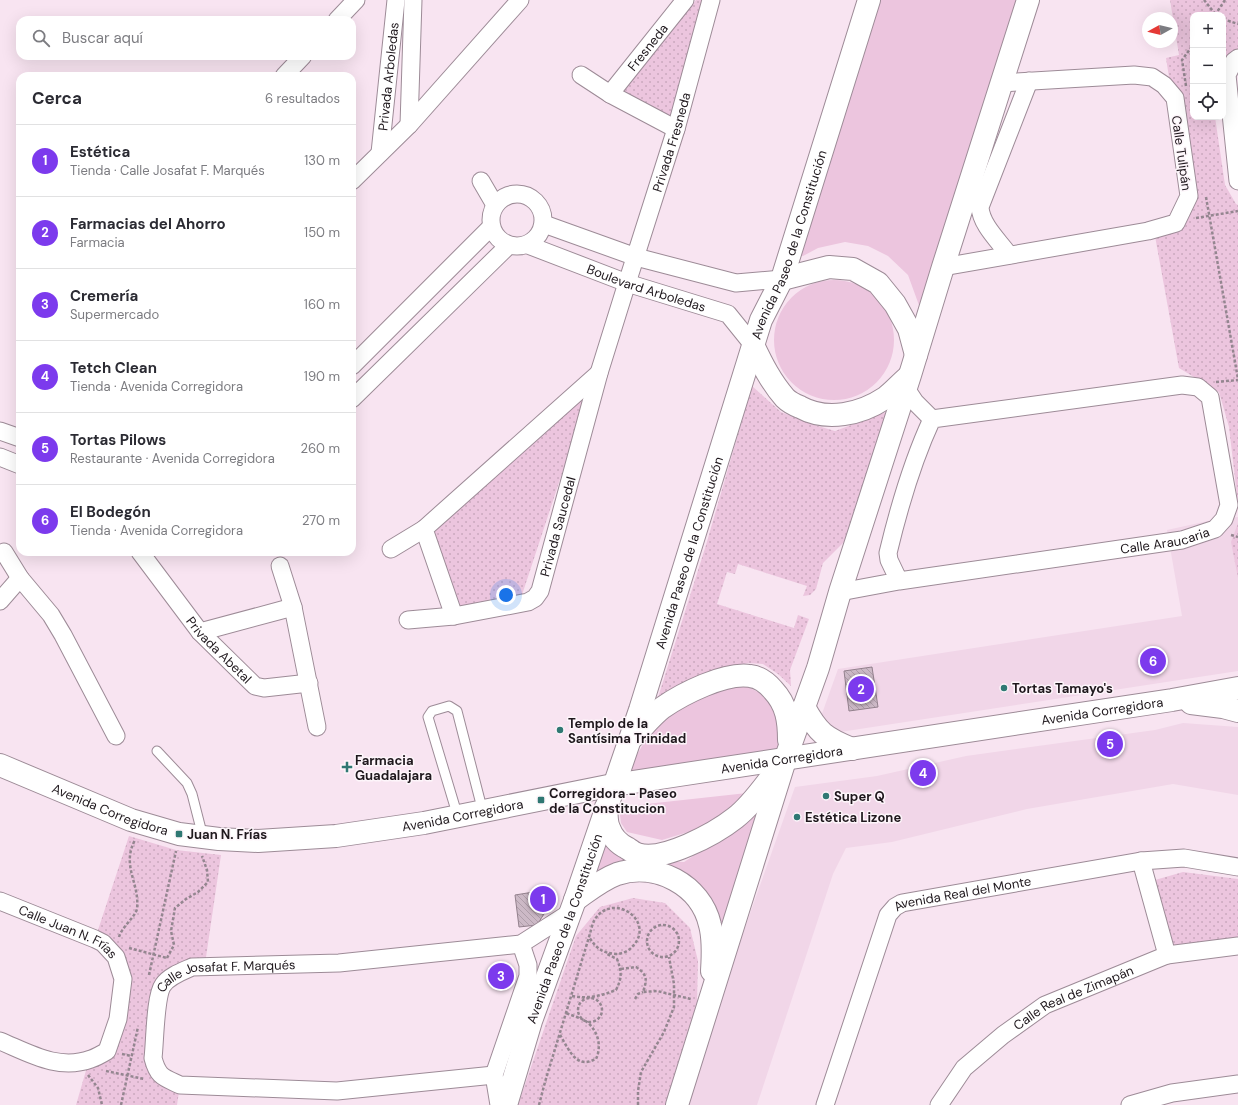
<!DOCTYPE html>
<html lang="es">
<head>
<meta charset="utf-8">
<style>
	body { margin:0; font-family:"DM Sans",sans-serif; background:#f2f2f3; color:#2b2b33 }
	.controls { position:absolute; right:12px; top:12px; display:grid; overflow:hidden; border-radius:8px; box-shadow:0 4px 16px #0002 }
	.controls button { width:36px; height:36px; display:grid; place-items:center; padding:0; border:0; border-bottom:1px solid #e1e1e2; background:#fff; color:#2b2b33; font:20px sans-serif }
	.compass { position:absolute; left:1142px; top:12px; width:36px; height:36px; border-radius:50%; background:#fff; box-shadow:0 4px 16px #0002; rotate:262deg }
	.you { position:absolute; left:506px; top:595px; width:14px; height:14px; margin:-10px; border:3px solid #fff; border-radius:50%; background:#1a73e8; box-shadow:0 0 0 6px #1a73e833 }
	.badge { display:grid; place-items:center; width:26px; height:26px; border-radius:50%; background:#7c3aed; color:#fff; font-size:13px; font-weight:700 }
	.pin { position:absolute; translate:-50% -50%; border:2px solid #fff; box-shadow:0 1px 4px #0006 }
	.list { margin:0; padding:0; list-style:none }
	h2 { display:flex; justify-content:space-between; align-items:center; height:52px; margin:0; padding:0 16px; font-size:17px }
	h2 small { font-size:13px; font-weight:400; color:#7c7c81 }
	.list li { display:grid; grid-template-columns:26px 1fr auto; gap:12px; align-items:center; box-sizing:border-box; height:72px; padding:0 16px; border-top:1px solid #e1e1e2 }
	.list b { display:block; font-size:15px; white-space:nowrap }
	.list p { margin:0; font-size:13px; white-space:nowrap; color:#7c7c81 }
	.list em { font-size:13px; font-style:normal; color:#7c7c81 }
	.icon { flex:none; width:22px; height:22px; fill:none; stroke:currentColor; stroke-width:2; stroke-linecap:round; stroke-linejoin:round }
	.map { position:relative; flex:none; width:1238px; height:1105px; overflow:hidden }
	.search { position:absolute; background:#fff; box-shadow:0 4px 16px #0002; left:16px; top:16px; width:340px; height:44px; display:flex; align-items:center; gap:10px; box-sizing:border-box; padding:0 14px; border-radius:12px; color:#7c7c81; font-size:15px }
	.panel { position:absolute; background:#fff; box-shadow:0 4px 16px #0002; left:16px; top:72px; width:340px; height:484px; border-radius:12px }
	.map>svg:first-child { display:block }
	.built { fill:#f1d6e8 }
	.green { fill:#ecc5de }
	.park { fill:url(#park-dots) }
	.building { fill:url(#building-back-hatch); stroke:#93818d }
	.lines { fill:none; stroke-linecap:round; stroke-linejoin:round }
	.lane-casing { stroke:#9d8b97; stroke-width:11 }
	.street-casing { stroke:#9d8b97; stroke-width:19 }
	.secondary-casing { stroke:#9d8b97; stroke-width:24 }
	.path { stroke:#948690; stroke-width:2.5; stroke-dasharray:3 2; stroke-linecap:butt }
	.lane { stroke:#fff; stroke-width:9 }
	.street { stroke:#fff; stroke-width:17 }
	.secondary { stroke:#fff; stroke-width:22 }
	.poi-dot { fill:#2f7873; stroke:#fdf5fa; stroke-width:1.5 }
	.labels { text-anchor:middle; stroke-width:3; stroke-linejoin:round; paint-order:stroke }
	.street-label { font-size:13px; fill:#1f181d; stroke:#fdf5fa }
	.poi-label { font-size:13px; font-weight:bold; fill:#1f181d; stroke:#fdf5fa; text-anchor:start }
</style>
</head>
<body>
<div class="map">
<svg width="1238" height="1105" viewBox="0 0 1238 1105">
	<defs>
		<pattern id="park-dots" width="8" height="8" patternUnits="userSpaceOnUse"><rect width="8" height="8" fill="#ecc5de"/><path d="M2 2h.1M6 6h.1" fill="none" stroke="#caa8be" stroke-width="1.8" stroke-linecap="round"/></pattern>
		<pattern id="building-back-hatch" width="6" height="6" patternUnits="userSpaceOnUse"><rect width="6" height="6" fill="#ccb9c6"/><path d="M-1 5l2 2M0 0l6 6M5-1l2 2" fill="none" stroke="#af9eaa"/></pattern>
	</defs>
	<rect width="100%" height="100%" fill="#f8e4f1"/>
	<path class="built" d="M 1238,517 L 1238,671 L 814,736 L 838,669 L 1182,616 L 1167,530 L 1208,521 Z
		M 1183,723 L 1238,727 L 1238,795 L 1173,784 L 1027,809 L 892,842 L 846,848 L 833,874 L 757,1105 L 688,1105 L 720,998 L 795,787 L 877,776 L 966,756 L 1155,730 Z"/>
	<path class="green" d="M 879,0 L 1021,0 L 920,308 L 908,275 L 888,256 L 868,246 L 845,242 L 818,248 L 803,256 L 796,255 Z
		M774 340a60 60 0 1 1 120 0a60 60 0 1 1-120 0Z
		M 742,684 L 768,697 L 782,722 L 779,752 L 626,775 L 629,768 L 651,731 L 677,710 L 712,691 Z
		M 747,793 L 729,812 L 698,829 L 662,840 L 627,832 L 621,823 L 619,807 Z
		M 756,815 L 720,937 L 676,874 L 593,879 L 607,843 L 632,861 L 684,862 Z"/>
	<path class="park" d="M 696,0 L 708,0 L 672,119 L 621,92 Z
		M 1170,0 L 1238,0 L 1238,58 L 1223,66 L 1223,15 L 1193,15 L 1193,117 L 1215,117 L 1225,185 L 1236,204 L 1238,205 L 1238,504 L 1229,427 L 1219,392 L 1179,368 L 1155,236 L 1188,200 L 1166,58 L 1179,55 Z
		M 592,382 L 521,598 L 457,606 L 432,530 Z
		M 752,386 L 781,412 L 811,424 L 835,431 L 889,411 L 845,541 L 823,563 L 816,589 L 810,595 L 803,596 L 807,586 L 738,564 L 735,574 L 727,572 L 717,604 L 794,628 L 798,615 L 809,619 L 790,670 L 791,686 L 778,674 L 763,664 L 748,663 L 701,675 L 655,707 L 706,545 Z
		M 1238,506 L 1238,578 L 1231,542 L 1238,523 Z
		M 129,836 L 176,850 L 221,855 L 205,964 L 159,994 L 153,1058 L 180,1085 L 177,1105 L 76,1105 L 87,1067 L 107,1051 L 123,978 L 95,939 Z
		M 1183,872 L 1238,879 L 1238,937 L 1174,946 L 1155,880 Z
		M 633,898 L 665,903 L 690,928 L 698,961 L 697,1002 L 665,1105 L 518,1105 L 576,936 L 600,907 Z"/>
	<path class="building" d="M 872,667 L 878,707 L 849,711 L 844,671 Z
		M 552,889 L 549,906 L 537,925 L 519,927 L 515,895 Z"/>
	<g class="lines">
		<defs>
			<path id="lane" d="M 157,751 L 187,783 L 192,794 L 203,837
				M 458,817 L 428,717 L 432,711 L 449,706 L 457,711 L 483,812"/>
			<g id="street">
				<path d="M 337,20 L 356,0"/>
				<path d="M 1238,58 L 1234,61 L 1227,75 L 1238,181"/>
				<path d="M 581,75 L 610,94 L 676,129"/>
				<path d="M 284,76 L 303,56"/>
				<path id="s1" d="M 610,94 L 685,0"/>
				<path d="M 409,125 L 413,0"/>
				<path id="s2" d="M 380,153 L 396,0"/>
				<path d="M 352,181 L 409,125 L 520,0"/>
				<path d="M 481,181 L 495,205"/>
				<circle cx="517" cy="220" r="26"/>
				<path d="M 544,224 L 636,257 L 736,283 L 782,279"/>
				<path id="s3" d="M 528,245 L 627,283 L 728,314 L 753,345"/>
				<path d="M 1009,255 C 999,241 981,225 980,207 L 1029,81"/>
				<path d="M 943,267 L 1148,231 L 1176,223 L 1189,196 L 1175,98 L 1164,85 L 1152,77 L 1134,75 L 1001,83"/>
				<path d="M 352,366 L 491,227"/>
				<path d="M 905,387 L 915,402 L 932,419"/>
				<path d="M 352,399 L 508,246"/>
				<path d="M 0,431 L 20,438"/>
				<path d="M 0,457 L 20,465"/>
				<path d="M 391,549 L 424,529"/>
				<path d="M 4,552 L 20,578 L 51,615 L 63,635 L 116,736"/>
				<path id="s4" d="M 140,552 L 200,632 L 255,686 L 264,688 L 309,683"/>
				<path d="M 280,566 L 293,607 L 317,727"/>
				<path id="s5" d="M 840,592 L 899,581 L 1182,540 L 1215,529 L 1224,519 L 1229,505 L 1210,397 L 1198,387 L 1182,385 L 932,419 C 912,462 899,507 888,553 L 889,560 L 899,581"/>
				<path d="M 0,601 L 20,578"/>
				<path d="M 454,616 L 424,529 L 599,373"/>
				<path id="s6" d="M 408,620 L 454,616 L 528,602 L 535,598 L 540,591 L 599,373 L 627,283 L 676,129 L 711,0"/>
				<path d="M 200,632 L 293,607"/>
				<path d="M 1141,861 L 1167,955"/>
				<path id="s7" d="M 0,901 L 95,939 L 103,943 L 116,957 L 123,979 L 118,1019 L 107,1051 C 102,1054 97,1057 91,1059 C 58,1071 29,1053 0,1041"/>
				<path id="s8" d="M 494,1075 L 337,1091 L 180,1085 C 163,1077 158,1077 153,1058 C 155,1043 155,996 163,985 C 169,976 183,971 192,967 L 339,963 L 521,944 L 571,912"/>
				<path d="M 499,1105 L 494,1075 L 528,976 L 528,965 L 521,944"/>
				<path id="s9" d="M 825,1105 L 888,915 L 895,907 L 902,903 L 1141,861 L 1184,858 L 1238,867"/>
				<path id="s10" d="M 939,1105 L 964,1068 L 1003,1035 L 1045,1005 L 1167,955 L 1238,946"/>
				<path d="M 1130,1105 L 1172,1093 L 1238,1084"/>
			</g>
			<g id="secondary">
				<path d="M 782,279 L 829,267 L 853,269 L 878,283 L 895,304 L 909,329 L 916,355"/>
				<path d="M 753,345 C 762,364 771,382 785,398 C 789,402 795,405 800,407 C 827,422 861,414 885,398 C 893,392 900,384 908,377"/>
				<path d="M 1191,703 L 1223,707 L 1238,711"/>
				<path d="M 804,707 C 818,733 825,738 852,749"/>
				<path d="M 634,736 C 643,727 652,716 662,708 C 682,694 725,672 750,676 C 760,677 767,683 773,690 C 787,705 789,721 789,740"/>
				<path id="s11" d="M 0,765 L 131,820 L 179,834 L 219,839 L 258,841 L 336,836 L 424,823 L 613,785 L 1172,700 L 1238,688"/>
				<path d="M 606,807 C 607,814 606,822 609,828 C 612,837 619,844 627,848 C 630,850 634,853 637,854 C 662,863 716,833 735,818 C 752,805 764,786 777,770"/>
				<path d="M 575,900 C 588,891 601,880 617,874 C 656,861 701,885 710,925 C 714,940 713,956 712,971"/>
				<path id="s12" d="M 506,1105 L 531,1021 L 575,900 L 640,710 L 761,320 L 782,279 L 869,0"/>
				<path d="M 677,1105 L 785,760 L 818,668 L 840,592 L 910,375 L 943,267 L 1028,0"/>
			</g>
		</defs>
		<use href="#lane" class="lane-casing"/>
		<use href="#street" class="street-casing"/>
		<use href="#secondary" class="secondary-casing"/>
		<path class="path" d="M 1204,0 L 1216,15
			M 1215,15 L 1225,0
			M 1223,19 L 1238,24
			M 1186,86 L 1182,60 L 1193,45
			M 1206,197 L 1238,379
			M 1196,218 L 1238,211
			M 1216,382 L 1238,380
			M 1231,535 L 1238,537
			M647 941a16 16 0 1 1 32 0a16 16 0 1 1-32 0Z
			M 119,937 C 122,927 135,917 137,909 C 140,883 121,866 135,840
			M 129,948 L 167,958
			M 167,958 L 174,945 L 171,931 L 175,908 L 186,899 L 198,892 L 208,882 L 207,870 L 202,856
			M 621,969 L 636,967 C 648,975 647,980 643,992 L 657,991 L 691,999
			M 149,975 L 176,851
			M 572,996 C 588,999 601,996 616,990 C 622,978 622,972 617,959 L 607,954
			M578 1010a12 12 0 1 1 24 0a12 12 0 1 1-24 0Z
			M 635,999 L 638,994 L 643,992
			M 560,1035 C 566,1044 573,1063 586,1062 C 589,1062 593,1060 596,1059 C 602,1046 598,1031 587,1022 C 581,1018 573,1016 566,1013
			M 122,1054 L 131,1056
			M 106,1071 L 144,1079
			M 88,1075 L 98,1088 L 102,1105
			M 121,1105 L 138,1027
			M 539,1105 L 545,1082 L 589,937 C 591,931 592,924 595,919 C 614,891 657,922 632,947 C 629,951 621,954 616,954 C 602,953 596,948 589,937
			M 638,1105 L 638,1091 L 641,1072 L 664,1032 L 674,1007 L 674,984 L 669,957"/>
		<use href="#lane" class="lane"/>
		<use href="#street" class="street"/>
		<use href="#secondary" class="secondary"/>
	</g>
	<g class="poi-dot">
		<circle cx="1004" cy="688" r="4"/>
		<circle cx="560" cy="730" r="4"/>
		<path d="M345 761h4v4h4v4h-4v4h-4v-4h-4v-4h4z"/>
		<circle cx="826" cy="796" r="4"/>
		<rect x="537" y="796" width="8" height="8" rx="2"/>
		<circle cx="797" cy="817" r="4"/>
		<rect x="175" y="830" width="8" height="8" rx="2"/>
	</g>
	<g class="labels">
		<g class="street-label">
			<text dy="5" stroke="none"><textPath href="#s1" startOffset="60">Fresneda</textPath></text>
			<text dy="5" stroke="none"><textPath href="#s2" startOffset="77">Privada Arboledas</textPath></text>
			<text dy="5" stroke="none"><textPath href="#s6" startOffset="606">Privada Fresneda</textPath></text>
			<text transform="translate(1182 153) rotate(82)" y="5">Calle Tulipán</text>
			<text dy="5" stroke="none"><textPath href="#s12" startOffset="906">Avenida Paseo de la Constitución</textPath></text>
			<text dy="5" stroke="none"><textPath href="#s3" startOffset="126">Boulevard Arboledas</textPath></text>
			<text dy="5" stroke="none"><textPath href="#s6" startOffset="205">Privada Saucedal</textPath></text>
			<text dy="5" stroke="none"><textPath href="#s5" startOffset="329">Calle Araucaria</textPath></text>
			<text dy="5" stroke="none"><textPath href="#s12" startOffset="582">Avenida Paseo de la Constitución</textPath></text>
			<text dy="5" stroke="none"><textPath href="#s4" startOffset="126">Privada Abetal</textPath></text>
			<text dy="5" stroke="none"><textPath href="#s11" startOffset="1126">Avenida Corregidora</textPath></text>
			<text dy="5" stroke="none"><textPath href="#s11" startOffset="802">Avenida Corregidora</textPath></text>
			<text dy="5" stroke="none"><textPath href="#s11" startOffset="119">Avenida Corregidora</textPath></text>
			<text dy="5" stroke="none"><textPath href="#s11" startOffset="478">Avenida Corregidora</textPath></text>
			<text dy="5" stroke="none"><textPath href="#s9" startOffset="280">Avenida Real del Monte</textPath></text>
			<text dy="5" stroke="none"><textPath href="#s12" startOffset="186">Avenida Paseo de la Constitución</textPath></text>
			<text dy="5" stroke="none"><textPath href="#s7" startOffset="75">Calle Juan N. Frías</textPath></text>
			<text dy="5" stroke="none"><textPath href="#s8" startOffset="495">Calle Josafat F. Marqués</textPath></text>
			<text dy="5" stroke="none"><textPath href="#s10" startOffset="176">Calle Real de Zimapán</textPath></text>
		</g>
		<g class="poi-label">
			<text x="1012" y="693">Tortas Tamayo's</text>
			<text x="568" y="728">Templo de la<tspan x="568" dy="15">Santísima Trinidad</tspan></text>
			<text x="355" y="765">Farmacia<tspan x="355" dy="15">Guadalajara</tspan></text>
			<text x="549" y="798">Corregidora - Paseo<tspan x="549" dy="15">de la Constitucion</tspan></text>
			<text x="834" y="801">Super Q</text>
			<text x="805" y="822">Estética Lizone</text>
			<text x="187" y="839">Juan N. Frías</text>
		</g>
	</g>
</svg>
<div class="controls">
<button>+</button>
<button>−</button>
<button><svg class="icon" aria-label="locate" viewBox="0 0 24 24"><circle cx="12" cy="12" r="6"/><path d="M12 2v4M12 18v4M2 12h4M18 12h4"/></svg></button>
</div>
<svg class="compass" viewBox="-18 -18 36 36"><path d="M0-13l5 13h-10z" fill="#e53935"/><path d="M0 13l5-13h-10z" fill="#7c7c81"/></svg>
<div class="you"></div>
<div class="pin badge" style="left:543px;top:899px">1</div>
<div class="pin badge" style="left:861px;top:689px">2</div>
<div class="pin badge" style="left:501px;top:976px">3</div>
<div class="pin badge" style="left:923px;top:773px">4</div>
<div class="pin badge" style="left:1110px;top:744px">5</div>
<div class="pin badge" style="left:1153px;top:661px">6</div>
<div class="search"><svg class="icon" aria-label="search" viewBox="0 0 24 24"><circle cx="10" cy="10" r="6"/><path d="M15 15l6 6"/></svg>Buscar aquí</div>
<section class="panel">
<h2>Cerca<small>6 resultados</small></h2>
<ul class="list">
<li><span class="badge">1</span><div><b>Estética</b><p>Tienda · Calle Josafat F. Marqués</p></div><em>130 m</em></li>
<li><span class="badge">2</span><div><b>Farmacias del Ahorro</b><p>Farmacia</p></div><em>150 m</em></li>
<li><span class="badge">3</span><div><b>Cremería</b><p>Supermercado</p></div><em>160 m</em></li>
<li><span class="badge">4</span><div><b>Tetch Clean</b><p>Tienda · Avenida Corregidora</p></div><em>190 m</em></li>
<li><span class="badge">5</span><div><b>Tortas Pilows</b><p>Restaurante · Avenida Corregidora</p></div><em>260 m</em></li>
<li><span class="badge">6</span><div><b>El Bodegón</b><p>Tienda · Avenida Corregidora</p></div><em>270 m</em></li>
</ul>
</section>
</div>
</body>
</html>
